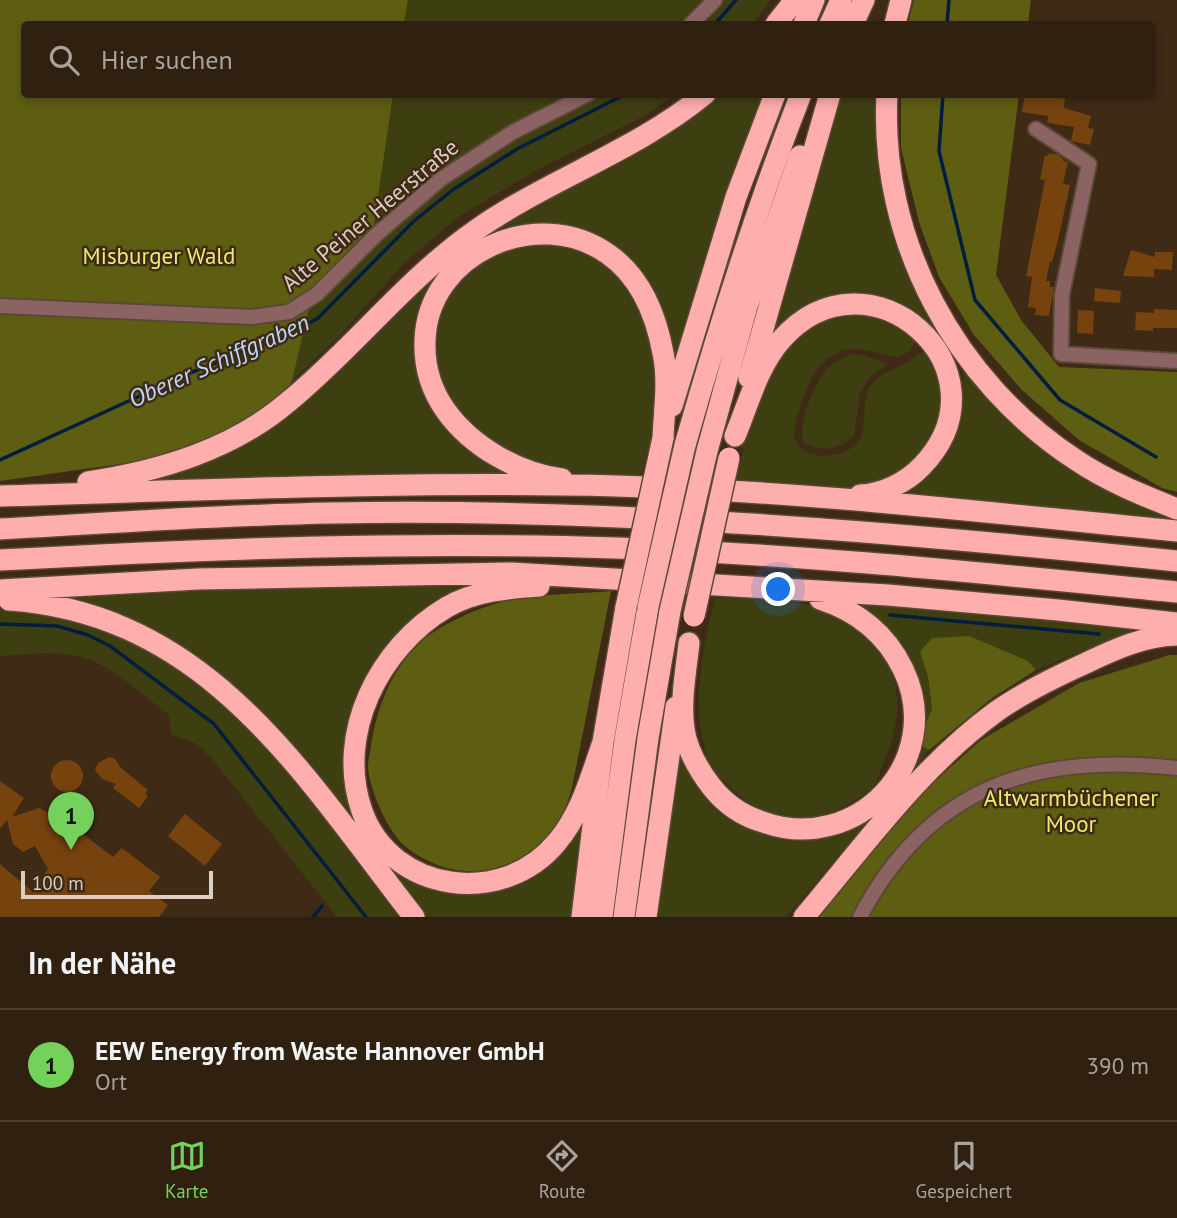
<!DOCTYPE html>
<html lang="de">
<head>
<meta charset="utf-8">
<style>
	body { margin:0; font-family:"PT Sans",sans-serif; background:#3b2d1e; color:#f1f3f6 }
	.scale { position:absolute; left:21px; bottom:18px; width:192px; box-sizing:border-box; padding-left:7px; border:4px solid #dccfc2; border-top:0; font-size:19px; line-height:24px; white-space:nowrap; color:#dccfc2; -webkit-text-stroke:5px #3f2a16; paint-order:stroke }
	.you { position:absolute; left:779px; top:590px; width:24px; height:24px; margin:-18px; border:5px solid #fff; border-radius:50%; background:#1a73e8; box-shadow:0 0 0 10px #1a73e833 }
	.badge { display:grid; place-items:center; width:46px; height:46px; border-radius:50%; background:#74d25c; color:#111; font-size:23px; font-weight:700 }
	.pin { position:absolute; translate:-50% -58px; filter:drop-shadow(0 2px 4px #0008) }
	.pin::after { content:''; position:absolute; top:37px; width:24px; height:21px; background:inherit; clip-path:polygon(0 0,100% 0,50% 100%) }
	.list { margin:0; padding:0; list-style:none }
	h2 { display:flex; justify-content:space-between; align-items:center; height:91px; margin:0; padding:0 28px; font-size:30px }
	h2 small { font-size:23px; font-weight:400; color:#a7a39f }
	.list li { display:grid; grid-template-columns:46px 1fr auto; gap:21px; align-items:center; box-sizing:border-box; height:112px; padding:0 28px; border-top:2px solid #4a3e30 }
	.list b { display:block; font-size:26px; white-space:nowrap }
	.list p { margin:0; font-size:23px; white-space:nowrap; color:#a7a39f }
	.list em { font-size:23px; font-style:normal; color:#a7a39f }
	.icon { flex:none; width:38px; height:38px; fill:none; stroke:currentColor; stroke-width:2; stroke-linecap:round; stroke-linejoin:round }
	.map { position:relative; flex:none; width:1177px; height:917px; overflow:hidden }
	.search { position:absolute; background:#2f2010; box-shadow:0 4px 10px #0003; left:21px; right:21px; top:21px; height:77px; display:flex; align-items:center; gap:18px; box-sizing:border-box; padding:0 24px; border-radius:7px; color:#a7a39f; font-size:26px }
	.sheet { height:203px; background:#2f2010 }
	nav { display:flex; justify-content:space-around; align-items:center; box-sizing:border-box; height:98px; border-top:2px solid #4a3e30; background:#2f2010; font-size:19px; color:#a7a39f }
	nav a { display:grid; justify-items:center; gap:4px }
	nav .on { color:#74d25c }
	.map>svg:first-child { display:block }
	.green { fill:#3e3f11 }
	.forest { fill:#5d5e12 }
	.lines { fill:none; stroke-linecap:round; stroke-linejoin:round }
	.stream { stroke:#031d3e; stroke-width:3.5 }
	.building { fill:#76430e }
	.minor-casing { stroke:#5b4835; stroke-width:18 }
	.motorway-casing { stroke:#5b4835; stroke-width:24 }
	.minor { stroke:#8b6362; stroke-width:14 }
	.motorway { stroke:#feaead; stroke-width:21 }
	.motorway-bridge-casing { stroke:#5b4835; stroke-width:24; stroke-linecap:butt }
	.motorway-bridge { stroke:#feaead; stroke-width:21 }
	.labels { text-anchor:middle; stroke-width:5; stroke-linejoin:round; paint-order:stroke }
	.street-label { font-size:23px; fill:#dccfc2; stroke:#3f2a16 }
	.park-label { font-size:23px; fill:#eaed70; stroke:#3f2a16 }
	.water-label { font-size:24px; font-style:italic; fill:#bdd9fe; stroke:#3f2a16 }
</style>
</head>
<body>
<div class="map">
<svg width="1177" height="917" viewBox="0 0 1177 917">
	<rect width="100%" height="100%" fill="#3f2a16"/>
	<path class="green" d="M 408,0 L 771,0 L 752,24 L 404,24 Z
		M 393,95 L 673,95 L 644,116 L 539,169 L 461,215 L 405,262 L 339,336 L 292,381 L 309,309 L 370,252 Z
		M 714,95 L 767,95 L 675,362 L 647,290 L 558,228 L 451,266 L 422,373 L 510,474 L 406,475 L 132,484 L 191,466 L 390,315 L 486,230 Z
		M 842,95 L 878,95 L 912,279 L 933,326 L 930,327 C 879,283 811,282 769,339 L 830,125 Z
		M 563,242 L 610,265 L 632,291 L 654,345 L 659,400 L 650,453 L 647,453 L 641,477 L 564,472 L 504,453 L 455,413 L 434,367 L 435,321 L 456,280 L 510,244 Z
		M 867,310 L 917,337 C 913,347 909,353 899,357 C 880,356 863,345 844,350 C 835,353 823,361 817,369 C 808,382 794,420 794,437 C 796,441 798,447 803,450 C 819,461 852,456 861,437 C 868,421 860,400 871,385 C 880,373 894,369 907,363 C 914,359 918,353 925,351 L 940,367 L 943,418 L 908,470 L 864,488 L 842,490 L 735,484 L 744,448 L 740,447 L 760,383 L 802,326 Z
		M 851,354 L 863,355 L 888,364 L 869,378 L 860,393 L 854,436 C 840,449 821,453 804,443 C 797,426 814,382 827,369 C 834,362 843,358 851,354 Z
		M 965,371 L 989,399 L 1177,518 L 1177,526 L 878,498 L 902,488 L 960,390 Z
		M 474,583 L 477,587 L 363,692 L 360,827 L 456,892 L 482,892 L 510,886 L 586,812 L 575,917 L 420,917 L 229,685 L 24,593 Z
		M 715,598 C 754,600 799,597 835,615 C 898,647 911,700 884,762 C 880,770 878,780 873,787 C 868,793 858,798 851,802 C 808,831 763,822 728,785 C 722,779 713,773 709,766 C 706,760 705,751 704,745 C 692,696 703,646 715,598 Z
		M 842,598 L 1163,627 L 1100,644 L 1036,670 L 1028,661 L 920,653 L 928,677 L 932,709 L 917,744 L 929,750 L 918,765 L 786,917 L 658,917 L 665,836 L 677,754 L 698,786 L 750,825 L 872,810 L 919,704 Z
		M 0,606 L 43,610 L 125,640 L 185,670 L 244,720 L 335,829 L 401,917 L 337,917 L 214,761 L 197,744 L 171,734 L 169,715 C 145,697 120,673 93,661 C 65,649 29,655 0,656 Z"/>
	<path class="forest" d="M 0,0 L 408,0 L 404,24 L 24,24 L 24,94 L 393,95 L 370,252 L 309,309 L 292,381 L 282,397 L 238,428 L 196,449 L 127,463 L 0,481 Z
		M 914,0 L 1031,0 L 1028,24 L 908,24 Z
		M 901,95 L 1019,95 L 996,275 L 1021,320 L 1059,367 L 1177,372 L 1177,492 L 1162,488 L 1079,440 L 1022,390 L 974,335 L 939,277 L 919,222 L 901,148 Z
		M 611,591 L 572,788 C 569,797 567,806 563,813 C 540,860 481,885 433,863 C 419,857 404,848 395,835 C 383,819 369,786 368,767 C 368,760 370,752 371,745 C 377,706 393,666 424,639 C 434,630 467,613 480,609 C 521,593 569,595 611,591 Z
		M 969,636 L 1028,661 L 1036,670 L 992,698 L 929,750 L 917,744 L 932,709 L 928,677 L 920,652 L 932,638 Z
		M 1170,655 L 1177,655 L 1177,917 L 814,917 L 917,797 L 981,740 L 1079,683 Z"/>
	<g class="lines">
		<path class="stream" d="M 715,24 L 736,0
			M 947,24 L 949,0
			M 943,94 L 939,151 L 975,300 L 1060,400 L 1156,457
			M 0,460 L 190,373 L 296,331 L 318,318 L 414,221 L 454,189 L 517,149 L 626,94
			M 890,615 L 1099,634
			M 0,624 L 57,626 L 88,635 L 110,646 L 214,724 L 366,917
			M 313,917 L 322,906"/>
	</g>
	<path class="building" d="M 1025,94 L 1065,99 L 1064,108 L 1091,116 L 1088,128 L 1094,129 L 1090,145 L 1071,141 L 1074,127 L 1047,123 L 1048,116 L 1022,112 Z
		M 1049,153 L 1057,154 L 1063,159 L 1063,161 L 1068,162 L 1063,184 L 1070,185 L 1058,240 L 1052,262 L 1050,261 L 1046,281 L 1050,281 L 1050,287 L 1054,287 L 1049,316 L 1035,315 L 1036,308 L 1028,307 L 1032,277 L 1026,276 L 1045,180 L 1040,179 L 1045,155 L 1048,156 Z
		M 1131,250 L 1155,257 L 1155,252 L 1173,252 L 1172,270 L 1154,269 L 1154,277 L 1123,276 Z
		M 1095,288 L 1121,291 L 1120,303 L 1094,301 Z
		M 1154,309 L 1177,310 L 1177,328 L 1153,328 L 1153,331 L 1135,330 L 1136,312 L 1154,313 Z
		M 1078,310 L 1094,311 L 1093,334 L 1077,333 Z
		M 109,757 L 115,759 L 120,767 L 148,790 L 145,794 L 148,796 L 139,808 L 113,788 L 116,784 L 102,779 L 95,770 L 98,763 Z
		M51 776a16 16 0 1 1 32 0a16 16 0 1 1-32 0Z
		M 0,781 L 24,798 L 12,817 L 39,808 L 47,812 L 50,827 L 72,843 L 83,834 L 113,857 L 122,848 L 160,877 L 149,891 L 168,905 L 159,917 L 0,917 L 0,864 L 32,891 L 48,869 L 35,846 L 23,852 L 13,844 L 7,820 L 0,829 Z
		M 185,814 L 222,844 L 205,866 L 168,836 Z"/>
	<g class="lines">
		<defs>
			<path id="minor" d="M 691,24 L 715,0
				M 1036,129 L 1089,164 L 1062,294 L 1061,354 L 1177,361
				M 0,306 L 251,317 L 289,312 L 317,294 L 377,234 L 441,179 L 513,132 L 588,94
				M 860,917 C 929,786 1036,752 1177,768"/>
			<path id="motorway" d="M 776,24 L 795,0
				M 804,24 L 814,0
				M 830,24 L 841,0
				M 853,24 L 864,0
				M 895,24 L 901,0
				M 887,94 C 879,240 955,381 1076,460 C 1107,481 1142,495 1177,509
				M 749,378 L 830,94
				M 672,406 L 736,197 L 775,94
				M 735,436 C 748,405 758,366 781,340 C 869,240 1014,370 922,466 C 907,482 883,494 860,495
				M 685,445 C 719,326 756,209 801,94
				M 707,451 L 747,306 L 800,156
				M 562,479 C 518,473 472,447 446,411 C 431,390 424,367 425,341 C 427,253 538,204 608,254 C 641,277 656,315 663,353 C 669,381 664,411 663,438
				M 88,482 C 159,471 232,450 288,402 C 354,348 406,279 476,230 C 549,179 636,151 705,94
				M 0,496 C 205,490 411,481 616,486 C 804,491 990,513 1177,531
				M 0,529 C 110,523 221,515 332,513 C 615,508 896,532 1177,561
				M 0,560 C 205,549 411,541 616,548 C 803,554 991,574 1177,592
				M 539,586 C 509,588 474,591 447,607 C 379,647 335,734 362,811 C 391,893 503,908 557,842 C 581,814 591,776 603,742
				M 0,590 L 198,579 L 511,573 L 888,595 L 1058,610 L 1177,623
				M 9,600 C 209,614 303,775 414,917
				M 689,643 C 686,671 680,701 684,729 C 687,750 698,769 711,786 C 724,803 743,816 763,822 C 857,856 947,760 903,669 C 886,634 857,611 820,599
				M 582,917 L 603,742 L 626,607
				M 602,917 L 625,740 L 648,607
				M 624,917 L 648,738 L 670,611
				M 646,917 L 676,707
				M 804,917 C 864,846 921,766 997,711 C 1024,692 1055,677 1086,663 C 1113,650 1146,635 1177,635"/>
		</defs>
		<use href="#minor" class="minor-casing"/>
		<use href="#motorway" class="motorway-casing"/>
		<use href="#minor" class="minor"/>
		<use href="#motorway" class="motorway"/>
		<defs>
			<path id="motorway-bridge" d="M 626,607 L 663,438
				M 648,607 L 685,445
				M 670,611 L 707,451
				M 694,616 L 729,458"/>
		</defs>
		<use href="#motorway-bridge" class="motorway-bridge-casing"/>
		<use href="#motorway-bridge" class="motorway-bridge"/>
	</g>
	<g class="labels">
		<g class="street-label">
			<text transform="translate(370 215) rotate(-40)" y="8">Alte Peiner Heerstraße</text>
		</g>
		<g class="park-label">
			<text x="159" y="264">Misburger Wald</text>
			<text x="1071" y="806">Altwarmbüchener<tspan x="1071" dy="26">Moor</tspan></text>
		</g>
		<g class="water-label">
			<text transform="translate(219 361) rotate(-24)" y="8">Oberer Schiffgraben</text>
		</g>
	</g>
</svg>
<div class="scale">100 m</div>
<div class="you"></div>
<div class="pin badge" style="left:71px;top:850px">1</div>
<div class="search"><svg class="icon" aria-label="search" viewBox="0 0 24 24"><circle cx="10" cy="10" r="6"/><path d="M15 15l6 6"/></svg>Hier suchen</div>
</div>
<section class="sheet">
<h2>In der Nähe<small></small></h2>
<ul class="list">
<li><span class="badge">1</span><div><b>EEW Energy from Waste Hannover GmbH</b><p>Ort</p></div><em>390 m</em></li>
</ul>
</section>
<nav>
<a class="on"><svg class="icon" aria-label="map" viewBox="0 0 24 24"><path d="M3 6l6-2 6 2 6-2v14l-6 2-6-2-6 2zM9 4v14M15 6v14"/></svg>Karte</a>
<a><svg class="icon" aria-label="directions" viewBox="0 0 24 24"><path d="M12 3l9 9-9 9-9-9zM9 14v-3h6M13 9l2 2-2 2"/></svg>Route</a>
<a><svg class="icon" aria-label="saved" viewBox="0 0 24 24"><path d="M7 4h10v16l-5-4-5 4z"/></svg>Gespeichert</a>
</nav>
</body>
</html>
